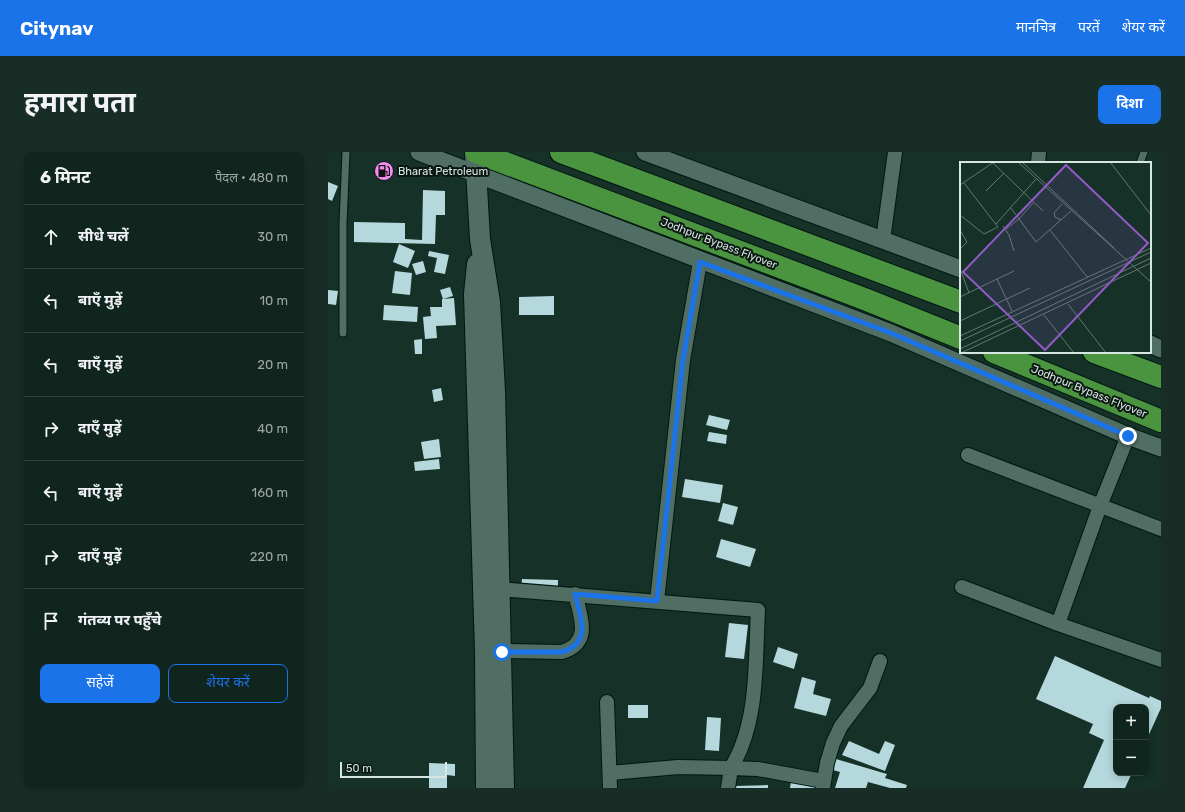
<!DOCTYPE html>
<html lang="hi">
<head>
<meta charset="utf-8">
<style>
	body { margin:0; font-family:Rubik,"Noto Sans Devanagari",sans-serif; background:#192d27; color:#f1f3f6 }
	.controls { position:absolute; right:12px; bottom:12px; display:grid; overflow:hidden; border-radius:8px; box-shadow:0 2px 10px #0003 }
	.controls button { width:36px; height:36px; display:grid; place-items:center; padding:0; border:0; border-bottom:1px solid #30423c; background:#10251e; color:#f1f3f6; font:20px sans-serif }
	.scale { position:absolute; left:12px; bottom:10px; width:107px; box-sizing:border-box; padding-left:4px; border:2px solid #d6e6e0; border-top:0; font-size:11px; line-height:14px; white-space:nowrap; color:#d6e6e0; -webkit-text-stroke:3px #0a1612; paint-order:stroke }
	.stop { position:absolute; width:12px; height:12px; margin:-9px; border:3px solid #1a73e8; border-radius:50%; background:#fff }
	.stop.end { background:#1a73e8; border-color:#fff; box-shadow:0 1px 4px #0008 }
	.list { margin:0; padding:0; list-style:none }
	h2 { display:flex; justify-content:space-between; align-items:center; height:52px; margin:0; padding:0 16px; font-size:17px }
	h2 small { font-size:13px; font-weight:400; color:#9ca5a4 }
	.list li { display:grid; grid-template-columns:26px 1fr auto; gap:12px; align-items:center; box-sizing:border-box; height:64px; padding:0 16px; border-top:1px solid #30423c }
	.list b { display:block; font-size:15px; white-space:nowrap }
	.list em { font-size:13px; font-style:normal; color:#9ca5a4 }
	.actions { display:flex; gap:8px; padding:12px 16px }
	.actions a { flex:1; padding:9px 0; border:1px solid #1a73e8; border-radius:8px; text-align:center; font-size:14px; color:#1a73e8 }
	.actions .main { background:#1a73e8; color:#fff }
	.icon { flex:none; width:22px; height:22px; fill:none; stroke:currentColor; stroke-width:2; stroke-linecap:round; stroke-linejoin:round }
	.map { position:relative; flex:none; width:833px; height:636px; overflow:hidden; border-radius:8px }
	header { display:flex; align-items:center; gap:24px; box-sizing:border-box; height:56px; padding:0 20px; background:#1a73e8; color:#fff }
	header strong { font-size:19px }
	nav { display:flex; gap:22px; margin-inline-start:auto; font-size:14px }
	.intro { display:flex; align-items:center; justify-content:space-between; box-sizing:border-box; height:96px; padding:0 24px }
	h1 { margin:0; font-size:28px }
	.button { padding:10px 18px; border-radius:8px; background:#1a73e8; color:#fff; font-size:14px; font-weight:700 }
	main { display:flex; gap:24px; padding:0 24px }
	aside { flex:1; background:#10251e; border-radius:8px; box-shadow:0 2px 10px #0003 }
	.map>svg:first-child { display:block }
	.building { fill:#b4d8db }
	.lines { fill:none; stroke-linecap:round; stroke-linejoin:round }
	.service-casing { stroke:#001811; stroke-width:9 }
	.minor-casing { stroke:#001811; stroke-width:16 }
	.tertiary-casing { stroke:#001811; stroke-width:19 }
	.secondary-casing { stroke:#001811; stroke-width:22 }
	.trunk-casing { stroke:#001811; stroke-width:24 }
	.service { stroke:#516e64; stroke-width:7 }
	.minor { stroke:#516e64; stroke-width:14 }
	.tertiary { stroke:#516e64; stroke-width:17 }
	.secondary { stroke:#516e64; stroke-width:20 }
	.trunk { stroke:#4a933f; stroke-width:22 }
	.route { stroke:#1a73e8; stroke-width:5 }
	.labels { text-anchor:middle; stroke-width:4; stroke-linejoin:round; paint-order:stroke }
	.poi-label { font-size:11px; fill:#d6e6e0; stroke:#0a1612; text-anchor:start }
	.street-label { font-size:11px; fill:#d6e6e0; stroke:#0a1612 }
	.inset-road { fill:none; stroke:#627972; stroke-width:1 }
	.view { fill:#925ac7; fill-opacity:0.15; stroke:#925ac7; stroke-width:2 }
	.inset-edge { fill:none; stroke:#d6e6e0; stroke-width:2 }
</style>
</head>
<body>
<header>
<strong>Citynav</strong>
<nav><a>मानचित्र</a><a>परतें</a><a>शेयर करें</a></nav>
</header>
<div class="intro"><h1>हमारा पता</h1><a class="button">दिशा</a></div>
<main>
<aside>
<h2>6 मिनट<small>पैदल · 480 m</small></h2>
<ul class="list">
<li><svg class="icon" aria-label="ahead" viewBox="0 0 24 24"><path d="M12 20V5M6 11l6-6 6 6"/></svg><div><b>सीधे चलें</b></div><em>30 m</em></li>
<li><svg class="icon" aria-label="left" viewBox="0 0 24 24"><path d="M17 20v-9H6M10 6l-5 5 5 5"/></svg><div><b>बाएँ मुड़ें</b></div><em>10 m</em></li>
<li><svg class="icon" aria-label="left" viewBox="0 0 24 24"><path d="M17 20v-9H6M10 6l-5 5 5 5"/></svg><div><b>बाएँ मुड़ें</b></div><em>20 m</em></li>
<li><svg class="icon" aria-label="right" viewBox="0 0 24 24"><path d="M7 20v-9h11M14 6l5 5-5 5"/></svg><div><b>दाएँ मुड़ें</b></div><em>40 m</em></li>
<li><svg class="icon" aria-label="left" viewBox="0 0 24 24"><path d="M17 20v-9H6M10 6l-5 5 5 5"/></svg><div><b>बाएँ मुड़ें</b></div><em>160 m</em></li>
<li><svg class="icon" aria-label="right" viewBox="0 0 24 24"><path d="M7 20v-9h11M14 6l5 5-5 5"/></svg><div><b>दाएँ मुड़ें</b></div><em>220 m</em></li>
<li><svg class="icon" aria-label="arrive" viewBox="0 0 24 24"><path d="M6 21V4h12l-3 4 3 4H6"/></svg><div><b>गंतव्य पर पहुँचे</b></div></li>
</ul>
<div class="actions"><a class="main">सहेजें</a><a>शेयर करें</a></div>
</aside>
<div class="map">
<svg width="833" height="636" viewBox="0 0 833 636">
	<rect width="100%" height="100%" fill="#153128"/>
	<path class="building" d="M 0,30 L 10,34 L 4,49 L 0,47 Z
		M 95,38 L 117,39 L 117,63 L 108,63 L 107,92 L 26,90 L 26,70 L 77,71 L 77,87 L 94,88 Z
		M 71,92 L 87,99 L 80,116 L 65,110 Z
		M 101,99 L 121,103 L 117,122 L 106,120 L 109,106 L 100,104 Z
		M 95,109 L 98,120 L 88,123 L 84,112 Z
		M 67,119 L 84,121 L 82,143 L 64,141 Z
		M 122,135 L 125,144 L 115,147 L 112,138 Z
		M 0,138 L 10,139 L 8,153 L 0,152 Z
		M 226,144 L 226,163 L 191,163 L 191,145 Z
		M 126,146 L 128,173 L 108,174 L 109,186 L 97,187 L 95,165 L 103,164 L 102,155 L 114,155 L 114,147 Z
		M 56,153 L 90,155 L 89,170 L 55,168 Z
		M 94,187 L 94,202 L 87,202 L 86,188 Z
		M 113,236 L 115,248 L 106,250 L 104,238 Z
		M 381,263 L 402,268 L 399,278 L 378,273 Z
		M 381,280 L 399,283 L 398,292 L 379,289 Z
		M 111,287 L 113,305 L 96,307 L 93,290 Z
		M 111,307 L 112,317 L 87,319 L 86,310 Z
		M 357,327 L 395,333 L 392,351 L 354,345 Z
		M 395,351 L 410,355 L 405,373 L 390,369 Z
		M 393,387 L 428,397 L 422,415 L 388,405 Z
		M 194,427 L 230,428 L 230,437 L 193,436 Z
		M 401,471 L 420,473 L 416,507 L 397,505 Z
		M 450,495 L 470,502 L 466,517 L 445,510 Z
		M 727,504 L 821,546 L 822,544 L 833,549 L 833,556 L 818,589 L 818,555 L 788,555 L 788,621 L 804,621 L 797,636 L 755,636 L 776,588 L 761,581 L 765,572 L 708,547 Z
		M 474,525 L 488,529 L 485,542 L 503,547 L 498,564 L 466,556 Z
		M 300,553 L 320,553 L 320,566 L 300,566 Z
		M 379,565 L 393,566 L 391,599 L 377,598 Z
		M 521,589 L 551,602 L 557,589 L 567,593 L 557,619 L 514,603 Z
		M 508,607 L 559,622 L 557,626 L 579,633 L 578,636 L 562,636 L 540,630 L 538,636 L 507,636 L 512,620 L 505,618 Z
		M 101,611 L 127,612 L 127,624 L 119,623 L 119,636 L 101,636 Z
		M 464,624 L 493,636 L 462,636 Z
		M 440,633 L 440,636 L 408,636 L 408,634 Z"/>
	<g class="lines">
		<defs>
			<path id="service" d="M 812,11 L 816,0
				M 15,181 L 15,72 L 18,0"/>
			<path id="minor" d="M 710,11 L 711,0
				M 555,88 L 567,0
				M 800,284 L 772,354 L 730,472 L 833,508
				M 640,303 L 833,377
				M 634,435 L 730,472
				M 172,437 L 430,458 C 427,510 431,570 403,616 L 350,615 L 282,621
				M 329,449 L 355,208 L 372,110
				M 174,499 L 234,500 C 264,491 253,465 247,442
				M 279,550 L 282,636
				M 400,636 L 403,616 L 430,617 L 495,629
				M 495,636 L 499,611 L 505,591 L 513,574 L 542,536 L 552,509"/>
			<path id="tertiary" d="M 91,0 L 563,181 L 800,284 L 833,296
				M 317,0 L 633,117
				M 822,192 L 833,197"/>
			<path id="secondary" d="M 147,0 L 152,87 L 162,150 L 167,239 L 176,636
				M 149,112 L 146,142 L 157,499 L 158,636"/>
			<path id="trunk" d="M 148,0 L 539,148 L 633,186
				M 233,0 L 633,150
				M 666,200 L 833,269
				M 766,200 L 833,225"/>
		</defs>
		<use href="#service" class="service-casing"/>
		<use href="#minor" class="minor-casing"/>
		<use href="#tertiary" class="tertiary-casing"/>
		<use href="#secondary" class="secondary-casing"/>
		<use href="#trunk" class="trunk-casing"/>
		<use href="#service" class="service"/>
		<use href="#minor" class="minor"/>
		<use href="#tertiary" class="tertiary"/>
		<use href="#secondary" class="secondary"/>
		<use href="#trunk" class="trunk"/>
	</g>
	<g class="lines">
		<path class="route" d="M 174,500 L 234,500 C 264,491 253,465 247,442 L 329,449 L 355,208 L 372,110 L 563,181 L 800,284"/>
	</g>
	<defs>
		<symbol id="fuel-disc" viewBox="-11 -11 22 22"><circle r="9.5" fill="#f38af1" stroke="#0a1612"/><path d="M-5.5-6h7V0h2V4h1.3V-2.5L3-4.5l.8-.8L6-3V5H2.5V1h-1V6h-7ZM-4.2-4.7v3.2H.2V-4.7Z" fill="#111"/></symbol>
	</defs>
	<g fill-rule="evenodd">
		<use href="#fuel-disc" x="45" y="8" width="22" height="22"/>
	</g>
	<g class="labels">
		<g class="poi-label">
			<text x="70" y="23">Bharat Petroleum</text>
		</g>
		<g class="street-label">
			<text transform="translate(391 91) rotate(21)" y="4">Jodhpur Bypass Flyover</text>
			<text transform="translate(761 239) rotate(22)" y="4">Jodhpur Bypass Flyover</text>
		</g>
	</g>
	<g transform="translate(632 10)">
		<rect width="191" height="191" fill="#153128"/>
		<path class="inset-road" d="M 58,0 L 191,120M 62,0 L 154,86M 150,0 L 191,53M 33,1 L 83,49M 0,23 L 34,0M 26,29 L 44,11M 73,41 L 59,57 L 76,80 L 111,49M 0,53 L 24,72 L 38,65 L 4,21M 101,58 L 95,55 L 94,51 L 102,42M 36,62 L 76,17M 43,64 L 49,73 L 54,89M 46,67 L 59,57 L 50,45M 0,68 L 7,80 L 0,87M 90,68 L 128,116M 0,106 L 9,131M 37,117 L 54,109M 0,135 L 37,117 L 52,149M 108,142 L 146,191M 84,153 L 114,191M 0,159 L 70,126M 0,174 L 191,86M 0,179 L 191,90M 0,187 L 191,96M 1,191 L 191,101"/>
		<path class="view" d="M 106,3 L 188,81 L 85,188 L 3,110 Z"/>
		<rect width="191" height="191" class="inset-edge"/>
	</g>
</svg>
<div class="controls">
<button>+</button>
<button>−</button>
</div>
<div class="scale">50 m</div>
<div class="stop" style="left:174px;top:500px"></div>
<div class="stop end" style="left:800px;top:284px"></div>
</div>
</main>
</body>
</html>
